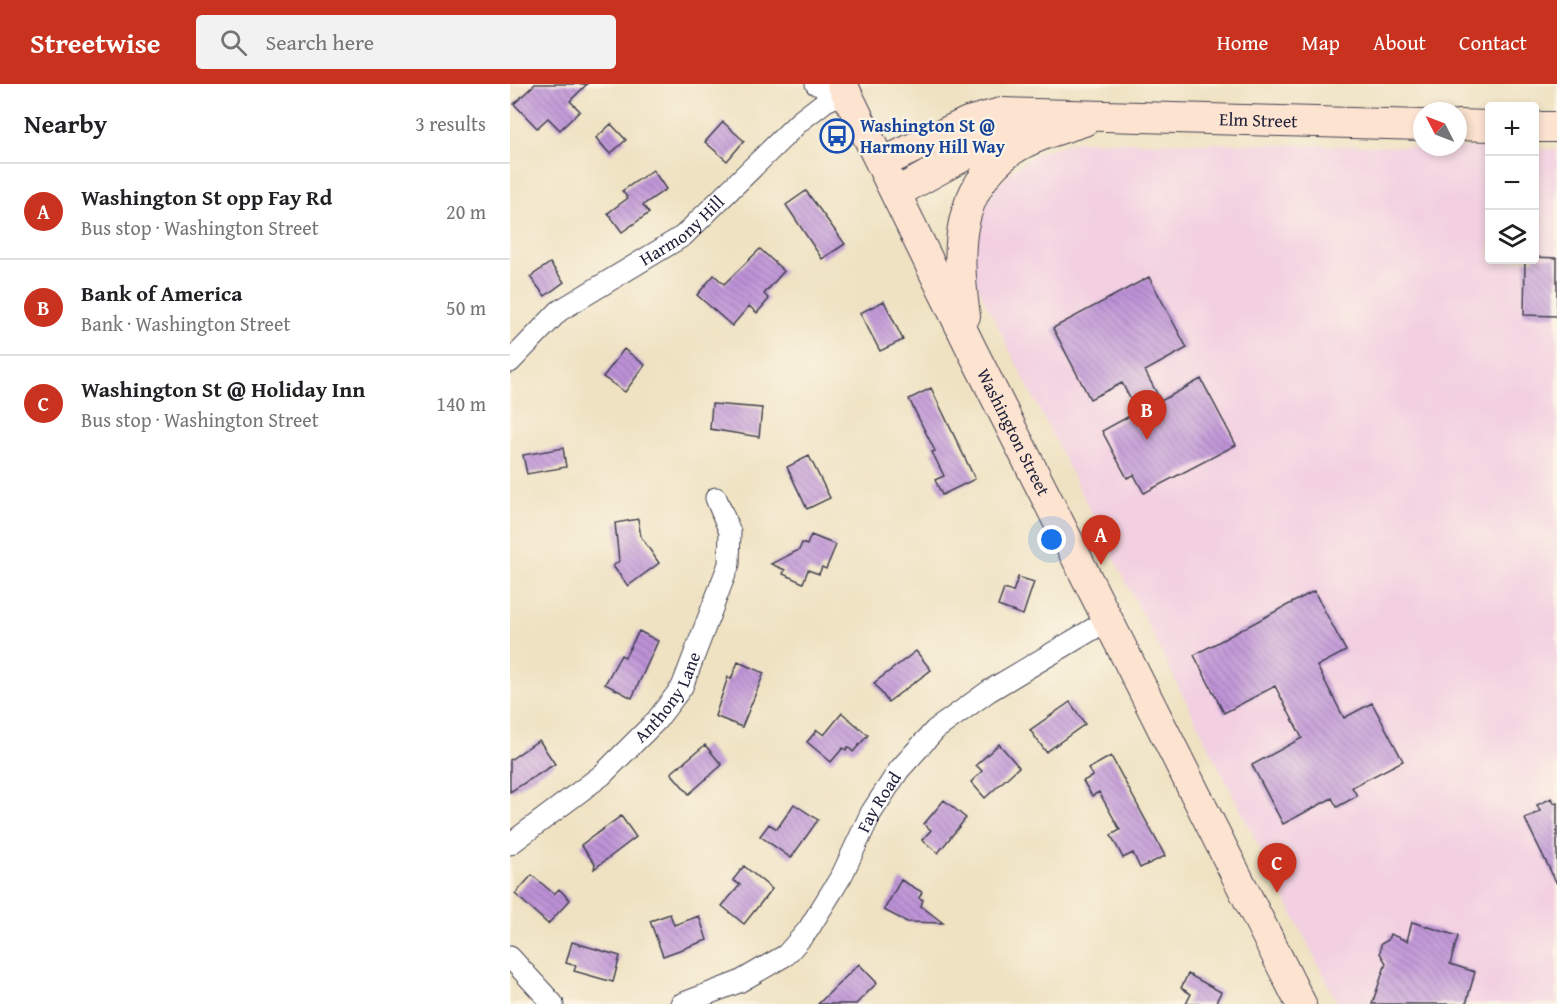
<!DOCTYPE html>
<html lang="en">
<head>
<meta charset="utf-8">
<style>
	body { margin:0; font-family:"Gentium Book Plus",serif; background:#f2f2f2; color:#202124 }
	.controls { position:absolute; right:18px; top:18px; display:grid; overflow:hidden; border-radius:6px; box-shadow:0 3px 9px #0003 }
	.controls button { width:54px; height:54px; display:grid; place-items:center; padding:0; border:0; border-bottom:2px solid #e0e0e0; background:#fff; color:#202124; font:30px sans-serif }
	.compass { position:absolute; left:903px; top:18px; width:54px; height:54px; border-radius:50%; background:#fff; box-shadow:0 3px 9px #0003; rotate:312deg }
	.you { position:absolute; left:542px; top:456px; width:21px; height:21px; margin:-15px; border:4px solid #fff; border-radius:50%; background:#1a73e8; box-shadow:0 0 0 9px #1a73e833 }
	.badge { display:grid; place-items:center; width:39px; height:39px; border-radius:50%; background:#c8321e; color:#fff; font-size:20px; font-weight:700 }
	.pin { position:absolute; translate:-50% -50px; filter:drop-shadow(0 2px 3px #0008) }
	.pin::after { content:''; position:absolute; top:32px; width:21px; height:18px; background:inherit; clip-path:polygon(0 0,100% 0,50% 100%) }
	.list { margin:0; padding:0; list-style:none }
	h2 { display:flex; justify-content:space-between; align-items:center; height:78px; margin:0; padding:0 24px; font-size:26px }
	h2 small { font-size:20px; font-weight:400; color:#757577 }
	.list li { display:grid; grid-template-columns:39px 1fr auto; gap:18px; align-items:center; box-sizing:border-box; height:96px; padding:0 24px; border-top:2px solid #e0e0e0 }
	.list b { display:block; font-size:22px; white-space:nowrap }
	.list p { margin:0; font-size:20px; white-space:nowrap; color:#757577 }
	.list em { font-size:20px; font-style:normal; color:#757577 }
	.icon { flex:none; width:33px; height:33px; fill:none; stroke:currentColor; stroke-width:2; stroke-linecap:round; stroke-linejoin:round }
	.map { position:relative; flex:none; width:1047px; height:920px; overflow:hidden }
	header { display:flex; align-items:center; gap:36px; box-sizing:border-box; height:84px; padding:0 30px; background:#c8321e; color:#fff }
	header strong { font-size:28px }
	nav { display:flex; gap:33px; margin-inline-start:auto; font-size:21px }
	.search { width:420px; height:54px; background:#f2f2f2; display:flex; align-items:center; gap:15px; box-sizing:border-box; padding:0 21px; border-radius:6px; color:#757577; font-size:22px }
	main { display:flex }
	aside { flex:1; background:#fff }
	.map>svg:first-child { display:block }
	.built { fill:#f2cfe1 }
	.building { fill:url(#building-back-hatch) }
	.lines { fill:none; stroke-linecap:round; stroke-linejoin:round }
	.minor-casing { stroke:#413f4f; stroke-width:23 }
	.secondary-casing { stroke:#413f4f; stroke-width:32 }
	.minor { stroke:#fff; stroke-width:21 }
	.secondary { stroke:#fde4d1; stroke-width:30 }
	.labels { text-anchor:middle; stroke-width:4.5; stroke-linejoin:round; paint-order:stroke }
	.street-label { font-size:18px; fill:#22223b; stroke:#fcf5e5 }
	.transit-label { font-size:18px; font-weight:bold; fill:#164399; stroke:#fcf5e5; text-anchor:start }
</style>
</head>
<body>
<header>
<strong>Streetwise</strong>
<div class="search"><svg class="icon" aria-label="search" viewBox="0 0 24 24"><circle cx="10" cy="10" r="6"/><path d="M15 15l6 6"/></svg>Search here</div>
<nav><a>Home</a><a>Map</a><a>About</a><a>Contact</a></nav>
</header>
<main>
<aside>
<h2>Nearby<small>3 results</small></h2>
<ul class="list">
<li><span class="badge">A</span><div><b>Washington St opp Fay Rd</b><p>Bus stop · Washington Street</p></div><em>20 m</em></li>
<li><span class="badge">B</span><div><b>Bank of America</b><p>Bank · Washington Street</p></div><em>50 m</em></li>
<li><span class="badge">C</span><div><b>Washington St @ Holiday Inn</b><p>Bus stop · Washington Street</p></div><em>140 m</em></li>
</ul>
</aside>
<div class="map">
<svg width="1047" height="920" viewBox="0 0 1047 920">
	<defs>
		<pattern id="building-back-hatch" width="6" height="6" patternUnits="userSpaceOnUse" patternTransform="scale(1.5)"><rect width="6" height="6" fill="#bd92d7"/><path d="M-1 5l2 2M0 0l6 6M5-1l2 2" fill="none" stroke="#9977b0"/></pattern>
	</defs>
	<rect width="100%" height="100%" fill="#fcf5e5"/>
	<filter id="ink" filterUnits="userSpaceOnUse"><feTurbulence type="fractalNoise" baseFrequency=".0167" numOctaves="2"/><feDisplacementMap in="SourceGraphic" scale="12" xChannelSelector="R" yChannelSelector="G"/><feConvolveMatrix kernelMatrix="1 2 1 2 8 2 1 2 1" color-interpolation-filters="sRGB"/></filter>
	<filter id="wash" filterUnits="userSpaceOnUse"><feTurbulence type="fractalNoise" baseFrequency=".008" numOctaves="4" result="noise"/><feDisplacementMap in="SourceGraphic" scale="24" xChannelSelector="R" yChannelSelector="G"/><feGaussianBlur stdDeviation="1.35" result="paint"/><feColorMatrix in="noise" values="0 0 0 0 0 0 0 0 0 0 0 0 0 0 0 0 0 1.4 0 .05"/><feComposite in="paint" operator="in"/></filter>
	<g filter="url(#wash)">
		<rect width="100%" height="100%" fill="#efe2c2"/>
		<path class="built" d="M 567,57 L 979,64 L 980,176 L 1024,176 L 1025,65 L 1047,65 L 1047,920 L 828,920 L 467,201 L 463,180 L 468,132 L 485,105 L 504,85 L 527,69 Z"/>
		<g id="blocks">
			<path class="building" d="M 25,0 L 77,0 L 60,17 L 70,27 L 50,46 L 38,34 L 27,44 L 4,20 Z
				M 213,38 L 234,57 L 217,77 L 195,58 Z
				M 101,40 L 116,56 L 100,70 L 86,54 Z
				M 143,86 L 156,105 L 133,121 L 139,129 L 112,148 L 98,129 L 118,114 L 112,107 Z
				M 296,107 L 335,160 L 312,175 L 276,121 Z
				M 250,165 L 274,187 L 254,210 L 259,215 L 247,229 L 239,222 L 222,242 L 187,211 L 204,191 L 214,200 Z
				M 1024,173 L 1047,174 L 1047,232 L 1014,231 L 1015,176 L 1024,176 Z
				M 40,179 L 54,198 L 35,212 L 20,193 Z
				M 639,193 L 677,264 L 635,287 L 651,317 L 691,295 L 726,361 L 634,409 L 624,391 L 617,394 L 592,347 L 627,328 L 612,299 L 580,315 L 543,244 Z
				M 374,217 L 393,256 L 370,267 L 350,229 Z
				M 114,265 L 135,281 L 115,308 L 93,293 Z
				M 421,304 L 465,395 L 432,411 L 425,396 L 434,392 L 422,368 L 425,367 L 399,315 Z
				M 202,320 L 252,324 L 249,353 L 200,345 Z
				M 53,364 L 56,383 L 17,390 L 13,371 Z
				M 299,372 L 320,414 L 297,425 L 277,383 Z
				M 128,435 L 131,453 L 149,479 L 118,502 L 103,482 L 109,477 L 105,439 Z
				M 301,451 L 326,461 L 316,485 L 312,483 L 309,490 L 298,486 L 293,499 L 273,490 L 275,486 L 261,480 L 289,466 L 292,459 L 297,461 Z
				M 508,493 L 524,498 L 513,531 L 488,522 L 494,505 L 503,508 Z
				M 804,507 L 836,567 L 807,582 L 834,634 L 862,619 L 893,677 L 842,703 L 847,712 L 827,723 L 822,714 L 773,740 L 742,681 L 792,654 L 765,602 L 714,629 L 684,571 Z
				M 129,547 L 148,557 L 122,614 L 95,600 L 111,571 L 115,573 Z
				M 406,567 L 421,586 L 378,618 L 364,599 Z
				M 228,578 L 254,589 L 232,643 L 205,632 L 218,593 L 221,595 Z
				M 560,618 L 575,640 L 536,668 L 520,646 Z
				M 332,629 L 358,651 L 343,668 L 338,663 L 336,666 L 333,664 L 321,678 L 297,658 L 307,646 L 314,651 Z
				M 29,656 L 45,680 L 0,708 L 0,676 Z
				M 489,660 L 509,683 L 475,714 L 461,698 L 472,687 L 466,681 Z
				M 195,661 L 212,681 L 179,710 L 161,689 Z
				M 601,672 L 655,772 L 630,784 L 623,769 L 613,774 L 601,751 L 610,746 L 589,708 L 582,712 L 573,697 L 583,692 L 578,685 Z
				M 1042,714 L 1044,719 L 1047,718 L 1047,800 L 1015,735 L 1030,727 L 1027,721 Z
				M 434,716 L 456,734 L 428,769 L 412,756 L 421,746 L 414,740 Z
				M 284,720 L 308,736 L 281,774 L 250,752 L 259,740 L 267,745 Z
				M 111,732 L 126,753 L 84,785 L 85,780 L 71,761 Z
				M 234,782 L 262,805 L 234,840 L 212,822 L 230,801 L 223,796 Z
				M 22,791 L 44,810 L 49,805 L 60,816 L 38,840 L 5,810 Z
				M 391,796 L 412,808 L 409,814 L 413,816 L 411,822 L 433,839 L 397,838 L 374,826 Z
				M 160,830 L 164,841 L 189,832 L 197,856 L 153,872 L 140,837 Z
				M 902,838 L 948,852 L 940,880 L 965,888 L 956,920 L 862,920 L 876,879 L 870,869 L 871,860 L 878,856 L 880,850 L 897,857 Z
				M 62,858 L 110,872 L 103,898 L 64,887 L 66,882 L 56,879 Z
				M 349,880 L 367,899 L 346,920 L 308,920 Z
				M 678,890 L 711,908 L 705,920 L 676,920 L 681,910 L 671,904 Z"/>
		</g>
	</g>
	<g filter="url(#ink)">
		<use href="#blocks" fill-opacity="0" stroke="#413f4f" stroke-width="1.5"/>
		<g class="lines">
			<defs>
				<g id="minor">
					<path d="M 306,0 L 336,8"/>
					<path id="s1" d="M 0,278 L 49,227 L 173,152 L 290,37 L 316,17 L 336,8"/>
					<path id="s2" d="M 0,760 L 92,691 L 146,637 L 172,603 L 219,480 L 220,448 L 206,414"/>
					<path d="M 0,873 L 43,920"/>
					<path id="s3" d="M 171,920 L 229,898 L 276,871 L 298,846 L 332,791 L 361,729 L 389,686 L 425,646 L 479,607 L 598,536"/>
				</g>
				<g id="secondary">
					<path id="s4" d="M 332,0 L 461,264 L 791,920"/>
					<path d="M 948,41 L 980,42"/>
					<path d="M 1024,43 L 1047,43"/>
					<path id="s5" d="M 372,79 L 458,38 L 491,29 L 912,41"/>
					<path d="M 386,109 L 464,66 L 514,47"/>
					<path d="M 455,232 C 446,170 444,107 502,66 C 523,52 550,45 574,37"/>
				</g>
			</defs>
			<use href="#minor" class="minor-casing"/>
			<use href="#secondary" class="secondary-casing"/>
			<use href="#minor" class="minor"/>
			<use href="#secondary" class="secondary"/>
		</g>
	</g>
	<defs>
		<symbol id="bus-ring" viewBox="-11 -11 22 22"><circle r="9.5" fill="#fcf5e5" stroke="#1a4fb4" stroke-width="1.5"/><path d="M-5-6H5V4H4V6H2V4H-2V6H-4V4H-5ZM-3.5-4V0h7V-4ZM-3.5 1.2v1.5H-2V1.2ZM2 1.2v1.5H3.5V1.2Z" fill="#1a4fb4"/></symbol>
	</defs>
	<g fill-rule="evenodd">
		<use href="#bus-ring" x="308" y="33" width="38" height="38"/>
	</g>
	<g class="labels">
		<g class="street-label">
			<text dy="6" stroke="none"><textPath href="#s5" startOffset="387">Elm Street</textPath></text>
			<text dy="6" stroke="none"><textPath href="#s1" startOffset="218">Harmony Hill</textPath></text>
			<text dy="6" stroke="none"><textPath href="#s4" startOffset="388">Washington Street</textPath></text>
			<text dy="6" stroke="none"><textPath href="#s2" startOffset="218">Anthony Lane</textPath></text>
			<text dy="6" stroke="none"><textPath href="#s3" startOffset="296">Fay Road</textPath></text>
		</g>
		<g class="transit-label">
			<text x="350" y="48">Washington St @<tspan x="350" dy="21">Harmony Hill Way</tspan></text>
		</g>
	</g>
</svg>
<div class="controls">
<button>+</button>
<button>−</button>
<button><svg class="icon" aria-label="layers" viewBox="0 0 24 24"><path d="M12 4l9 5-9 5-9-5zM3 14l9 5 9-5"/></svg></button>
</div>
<svg class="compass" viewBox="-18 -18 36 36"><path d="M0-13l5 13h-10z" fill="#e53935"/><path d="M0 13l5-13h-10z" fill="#757577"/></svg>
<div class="you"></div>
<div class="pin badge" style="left:591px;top:481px">A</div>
<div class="pin badge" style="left:637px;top:356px">B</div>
<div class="pin badge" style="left:767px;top:809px">C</div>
</div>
</main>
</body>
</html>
